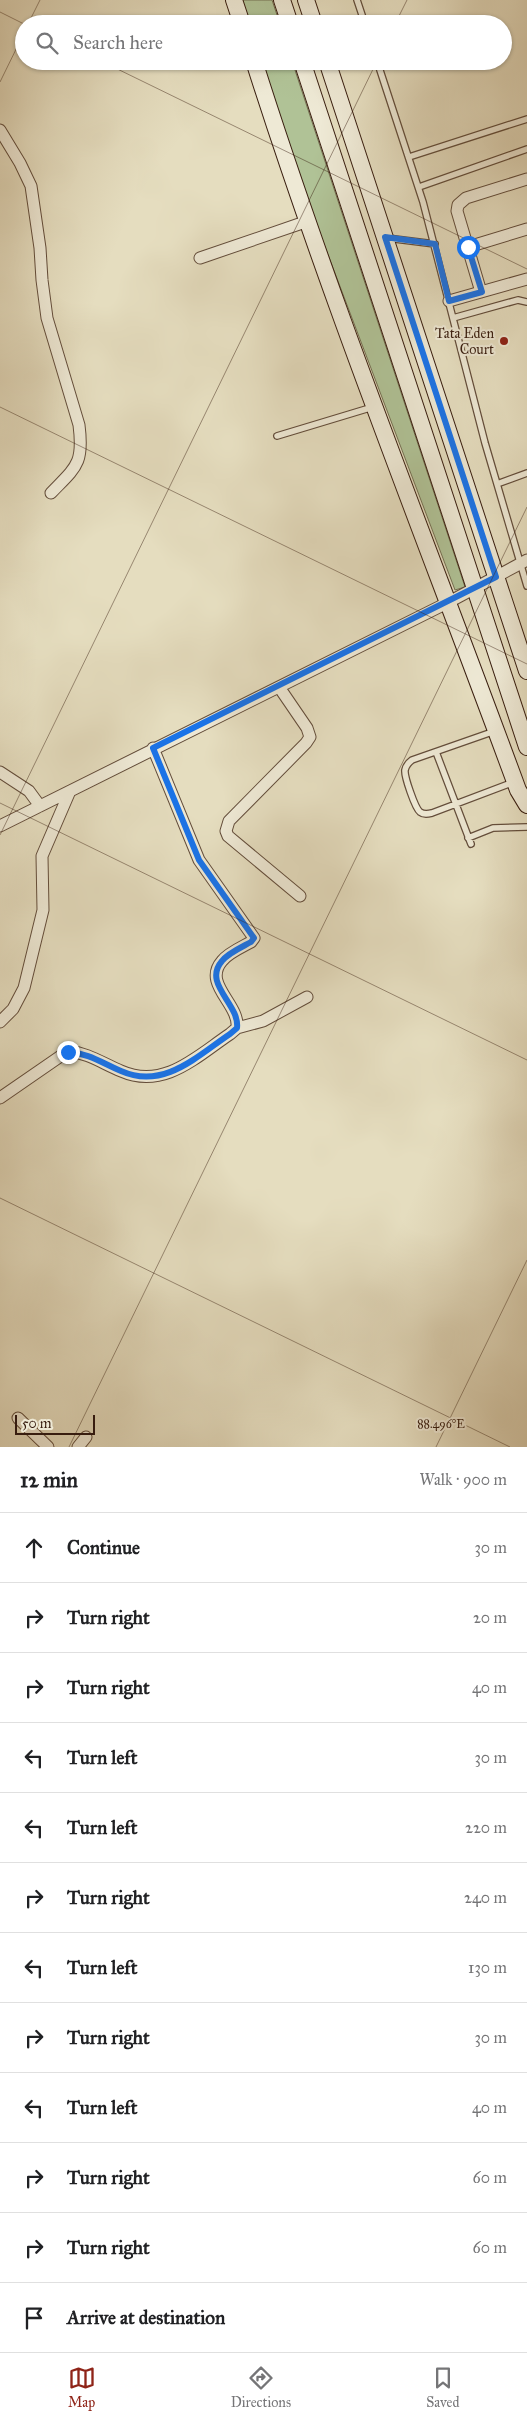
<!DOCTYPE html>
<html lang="en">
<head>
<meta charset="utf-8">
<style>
	body { margin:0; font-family:"IM FELL Great Primer",serif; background:#f6f6f6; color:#202124 }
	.scale { position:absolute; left:15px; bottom:12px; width:80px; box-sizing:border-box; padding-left:5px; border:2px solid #381d0f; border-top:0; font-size:14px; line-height:18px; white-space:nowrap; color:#381d0f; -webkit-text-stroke:4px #eee9d5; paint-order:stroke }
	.stop { position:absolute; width:15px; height:15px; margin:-11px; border:4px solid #1a73e8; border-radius:50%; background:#fff }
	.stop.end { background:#1a73e8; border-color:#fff; box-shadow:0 1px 5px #0008 }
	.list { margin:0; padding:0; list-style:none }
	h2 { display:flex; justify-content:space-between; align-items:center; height:65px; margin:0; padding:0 20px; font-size:21px }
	h2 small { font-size:16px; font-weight:400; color:#757577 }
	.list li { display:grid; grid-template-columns:32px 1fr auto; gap:15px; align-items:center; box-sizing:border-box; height:70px; padding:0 20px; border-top:1px solid #e0e0e0 }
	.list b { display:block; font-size:19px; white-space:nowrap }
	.list em { font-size:16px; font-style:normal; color:#757577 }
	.icon { flex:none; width:28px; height:28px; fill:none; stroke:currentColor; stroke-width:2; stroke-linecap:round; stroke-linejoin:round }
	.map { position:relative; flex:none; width:527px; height:1447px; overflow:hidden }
	.search { position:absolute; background:#fff; box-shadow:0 1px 4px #0004; left:15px; right:15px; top:15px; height:55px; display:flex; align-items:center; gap:12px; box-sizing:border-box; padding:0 18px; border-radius:28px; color:#757577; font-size:19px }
	.sheet { height:905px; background:#fff }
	nav { display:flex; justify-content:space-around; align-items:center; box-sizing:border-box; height:70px; border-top:1px solid #e0e0e0; background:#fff; font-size:14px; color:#757577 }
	nav a { display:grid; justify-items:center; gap:2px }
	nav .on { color:#8f2418 }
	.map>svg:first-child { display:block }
	.green { fill:#b0c296; stroke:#747052 }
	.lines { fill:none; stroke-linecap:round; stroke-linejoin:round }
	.lane-casing { stroke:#634d3b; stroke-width:8 }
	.street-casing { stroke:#634d3b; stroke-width:13 }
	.secondary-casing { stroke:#381d0f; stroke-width:18 }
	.lane { stroke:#eee9d5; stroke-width:5.5 }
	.street { stroke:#eee9d5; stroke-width:11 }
	.secondary { stroke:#eee9d5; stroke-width:16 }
	.route { stroke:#1a73e8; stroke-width:6 }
	.ticks { fill:none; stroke:#381d0f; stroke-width:1; stroke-opacity:0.45 }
	.poi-dot { fill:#8f2418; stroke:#eee9d5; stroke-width:2 }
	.labels { text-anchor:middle; stroke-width:4; stroke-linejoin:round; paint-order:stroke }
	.poi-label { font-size:14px; fill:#381d0f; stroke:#eee9d5; text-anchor:end }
	.ticks-label { font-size:12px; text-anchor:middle; fill:#381d0f; stroke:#eee9d5; stroke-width:4; stroke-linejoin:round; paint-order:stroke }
</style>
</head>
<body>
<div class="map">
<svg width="527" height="1447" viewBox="0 0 527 1447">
	<rect width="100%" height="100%" fill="#e5ddbf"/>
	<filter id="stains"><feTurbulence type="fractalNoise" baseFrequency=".004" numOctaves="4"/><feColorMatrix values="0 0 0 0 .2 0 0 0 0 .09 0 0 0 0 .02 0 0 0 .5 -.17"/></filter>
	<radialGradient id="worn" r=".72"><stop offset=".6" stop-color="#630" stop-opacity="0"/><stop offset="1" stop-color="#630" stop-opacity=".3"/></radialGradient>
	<path class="green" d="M 239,0 L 272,0 L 280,24 L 248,24 Z
		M 260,61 L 292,61 L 465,587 L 455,590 L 305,194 Z"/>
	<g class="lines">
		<defs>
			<path id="lane" d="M 357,0 L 365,24
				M 377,61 L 423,202 L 485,443 L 527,586
				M 409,157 L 527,119
				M 419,187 L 527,149
				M 387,238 L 435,244
				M 453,318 L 518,300 L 527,302
				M 277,436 L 373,407
				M 497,484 L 527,473
				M 495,731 L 412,760 C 408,763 406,765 405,770 C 404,776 415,808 420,812 C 424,815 428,814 432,813 L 514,782
				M 436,752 L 471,844
				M 468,838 L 493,828 L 527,827"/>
			<path id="street" d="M 0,130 L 20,163 L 31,186 L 40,248 L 42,280 L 47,318 L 79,425 C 84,464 76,467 51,493
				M 468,247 L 527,229
				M 200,258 L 308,221
				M 481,292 L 457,211 L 458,205 L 466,198 L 527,179
				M 449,301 L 527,279
				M 279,687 L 307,728 L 310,737 L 306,743 L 229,821 L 226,831 L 228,836 L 300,896
				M 0,772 L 29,791 L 40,806
				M 0,826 L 449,602 L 527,560
				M 0,1022 L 13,1009 L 24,988 L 43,910 L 42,856 L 70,791
				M 237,1028 L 263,1021 L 307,997
				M 0,1098 L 68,1051 C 88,1053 102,1063 121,1071 C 164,1090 197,1056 230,1034 L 237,1028 C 240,1004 202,984 222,961 C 228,953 242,947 251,942 L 254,938 L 199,860 L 153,748
				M 18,1418 L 48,1447
				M 78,1447 L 86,1437"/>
			<path id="secondary" d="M 234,0 L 242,24
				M 282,0 L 290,24
				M 306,0 L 314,24
				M 254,61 C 332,307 429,548 518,790 L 527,805
				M 302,61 L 527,747
				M 327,61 L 527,671"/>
		</defs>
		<use href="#lane" class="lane-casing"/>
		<use href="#street" class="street-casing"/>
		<use href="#secondary" class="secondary-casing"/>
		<use href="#lane" class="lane"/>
		<use href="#street" class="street"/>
		<use href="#secondary" class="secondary"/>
	</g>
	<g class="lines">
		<path class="route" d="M 68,1052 C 88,1053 102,1063 121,1071 C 164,1090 197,1056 230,1034 L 237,1028 C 240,1004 202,984 222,961 C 228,953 242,947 251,942 L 254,938 L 199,860 L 153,748 L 496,577 L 385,237 L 435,244 L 449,301 L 482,292 L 468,247"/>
	</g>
	<path class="ticks" d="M 0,12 L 24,24M 28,24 L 40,0M 395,24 L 407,0M 101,61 L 527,269M 0,82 L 24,33M 0,407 L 527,664M 0,803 L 527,1060M 0,835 L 377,61M 0,1198 L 510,1447M 69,1447 L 527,507M 436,1447 L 527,1260"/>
	<circle class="poi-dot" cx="504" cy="341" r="5"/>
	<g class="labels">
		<g class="poi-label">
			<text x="494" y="338">Tata Eden<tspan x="494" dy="16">Court</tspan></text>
		</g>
	</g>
	<g class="ticks-label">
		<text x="441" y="1428">88.496°E</text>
	</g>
	<rect width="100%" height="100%" filter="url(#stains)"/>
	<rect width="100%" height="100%" fill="url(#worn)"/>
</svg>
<div class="scale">50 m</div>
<div class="stop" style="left:468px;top:247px"></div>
<div class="stop end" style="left:68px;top:1052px"></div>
<div class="search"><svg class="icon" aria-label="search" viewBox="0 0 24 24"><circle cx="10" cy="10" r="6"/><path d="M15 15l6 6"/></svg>Search here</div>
</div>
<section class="sheet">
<h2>12 min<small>Walk · 900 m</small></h2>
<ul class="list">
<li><svg class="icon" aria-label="ahead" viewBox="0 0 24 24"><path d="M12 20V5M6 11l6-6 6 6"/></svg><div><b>Continue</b></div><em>30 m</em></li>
<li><svg class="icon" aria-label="right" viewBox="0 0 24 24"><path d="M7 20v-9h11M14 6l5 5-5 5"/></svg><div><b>Turn right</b></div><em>20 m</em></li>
<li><svg class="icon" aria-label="right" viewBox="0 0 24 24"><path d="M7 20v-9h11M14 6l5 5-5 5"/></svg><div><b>Turn right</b></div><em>40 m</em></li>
<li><svg class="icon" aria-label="left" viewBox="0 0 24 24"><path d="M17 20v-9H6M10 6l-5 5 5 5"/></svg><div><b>Turn left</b></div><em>30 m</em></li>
<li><svg class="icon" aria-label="left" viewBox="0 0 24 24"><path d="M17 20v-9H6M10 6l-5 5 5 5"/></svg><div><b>Turn left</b></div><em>220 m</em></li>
<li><svg class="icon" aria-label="right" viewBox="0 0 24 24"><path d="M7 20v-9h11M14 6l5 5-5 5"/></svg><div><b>Turn right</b></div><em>240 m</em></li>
<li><svg class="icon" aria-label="left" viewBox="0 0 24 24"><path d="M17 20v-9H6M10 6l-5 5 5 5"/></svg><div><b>Turn left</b></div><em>130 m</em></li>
<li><svg class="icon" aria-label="right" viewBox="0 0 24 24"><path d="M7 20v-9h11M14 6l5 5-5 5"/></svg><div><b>Turn right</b></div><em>30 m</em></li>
<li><svg class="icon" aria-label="left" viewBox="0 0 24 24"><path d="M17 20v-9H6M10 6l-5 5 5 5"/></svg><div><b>Turn left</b></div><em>40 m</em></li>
<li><svg class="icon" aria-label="right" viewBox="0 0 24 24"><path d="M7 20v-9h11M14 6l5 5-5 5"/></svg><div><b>Turn right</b></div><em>60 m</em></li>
<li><svg class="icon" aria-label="right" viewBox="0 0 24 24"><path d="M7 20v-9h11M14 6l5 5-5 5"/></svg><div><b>Turn right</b></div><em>60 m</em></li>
<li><svg class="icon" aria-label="arrive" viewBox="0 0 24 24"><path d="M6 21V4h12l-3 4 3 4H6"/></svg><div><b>Arrive at destination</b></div></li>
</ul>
</section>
<nav>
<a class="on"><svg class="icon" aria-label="map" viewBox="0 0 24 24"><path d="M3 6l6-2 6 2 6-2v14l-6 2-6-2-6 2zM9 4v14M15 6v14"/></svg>Map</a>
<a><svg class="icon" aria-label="directions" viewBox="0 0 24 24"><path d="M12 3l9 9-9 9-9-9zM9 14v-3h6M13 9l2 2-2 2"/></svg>Directions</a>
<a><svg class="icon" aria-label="saved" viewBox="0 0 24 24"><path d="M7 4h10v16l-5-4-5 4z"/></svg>Saved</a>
</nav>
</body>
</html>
